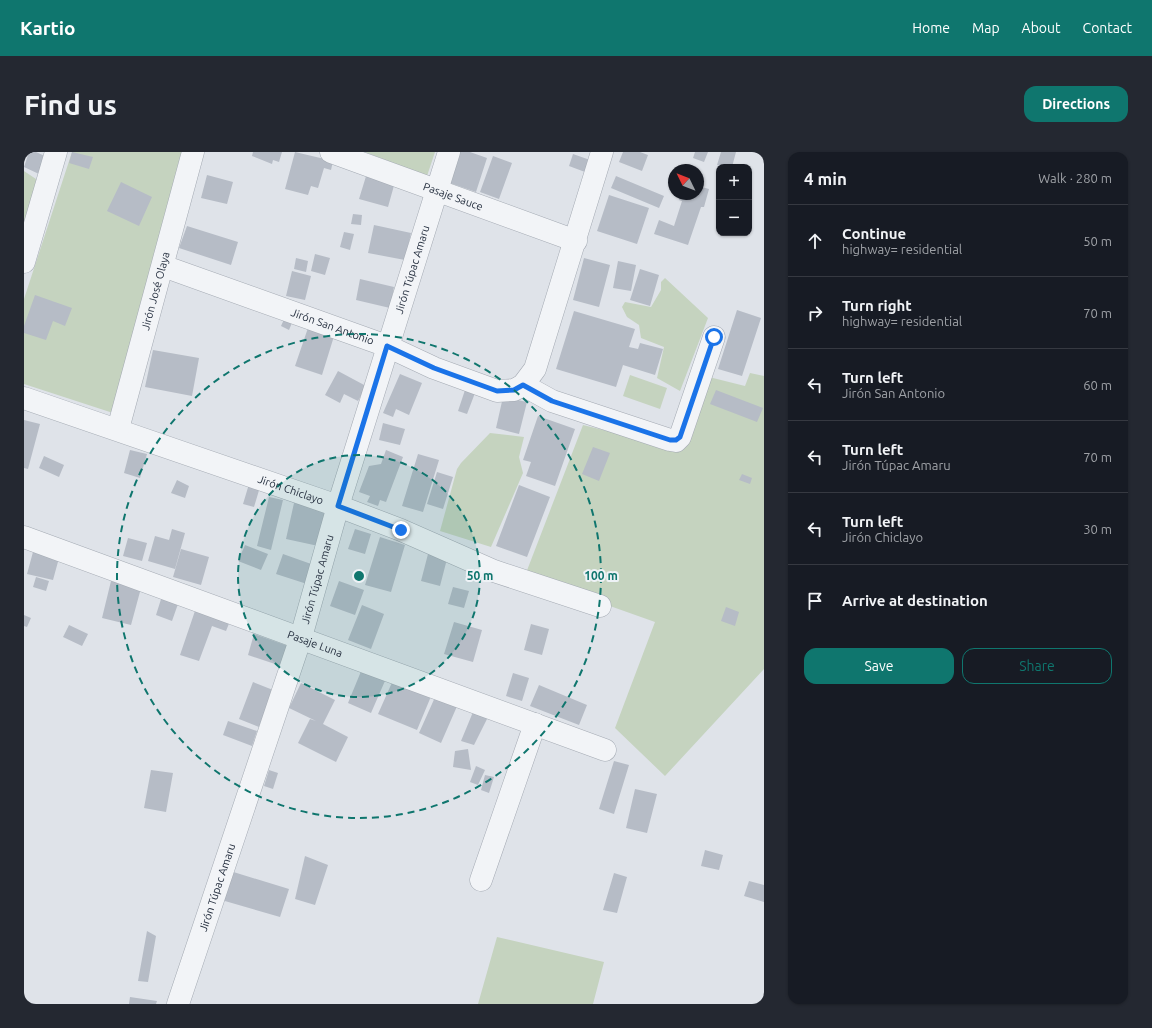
<!DOCTYPE html>
<html lang="en">
<head>
<meta charset="utf-8">
<style>
	body { margin:0; font-family:Ubuntu,sans-serif; background:#242831; color:#f1f3f6 }
	.controls { position:absolute; right:12px; top:12px; display:grid; overflow:hidden; border-radius:8px; box-shadow:0 1px 3px #0004 }
	.controls button { width:36px; height:36px; display:grid; place-items:center; padding:0; border:0; border-bottom:1px solid #363941; background:#171b24; color:#f1f3f6; font:20px sans-serif }
	.compass { position:absolute; left:644px; top:12px; width:36px; height:36px; border-radius:50%; background:#171b24; box-shadow:0 1px 3px #0004; rotate:313deg }
	.stop { position:absolute; width:12px; height:12px; margin:-9px; border:3px solid #1a73e8; border-radius:50%; background:#fff }
	.stop.end { background:#1a73e8; border-color:#fff; box-shadow:0 1px 4px #0008 }
	.list { margin:0; padding:0; list-style:none }
	h2 { display:flex; justify-content:space-between; align-items:center; height:52px; margin:0; padding:0 16px; font-size:17px }
	h2 small { font-size:13px; font-weight:400; color:#9ea1a6 }
	.list li { display:grid; grid-template-columns:26px 1fr auto; gap:12px; align-items:center; box-sizing:border-box; height:72px; padding:0 16px; border-top:1px solid #363941 }
	.list b { display:block; font-size:15px; white-space:nowrap }
	.list p { margin:0; font-size:13px; white-space:nowrap; color:#9ea1a6 }
	.list em { font-size:13px; font-style:normal; color:#9ea1a6 }
	.actions { display:flex; gap:8px; padding:12px 16px }
	.actions a { flex:1; padding:9px 0; border:1px solid #0f766e; border-radius:12px; text-align:center; font-size:14px; color:#0f766e }
	.actions .main { background:#0f766e; color:#fff }
	.icon { flex:none; width:22px; height:22px; fill:none; stroke:currentColor; stroke-width:2; stroke-linecap:round; stroke-linejoin:round }
	.map { position:relative; flex:none; width:740px; height:852px; overflow:hidden; border-radius:12px }
	header { display:flex; align-items:center; gap:24px; box-sizing:border-box; height:56px; padding:0 20px; background:#0f766e; color:#fff }
	header strong { font-size:19px }
	nav { display:flex; gap:22px; margin-inline-start:auto; font-size:14px }
	.intro { display:flex; align-items:center; justify-content:space-between; box-sizing:border-box; height:96px; padding:0 24px }
	h1 { margin:0; font-size:28px }
	.button { padding:10px 18px; border-radius:12px; background:#0f766e; color:#fff; font-size:14px; font-weight:700 }
	main { display:flex; gap:24px; padding:0 24px }
	aside { flex:1; background:#171b24; border-radius:12px; box-shadow:0 1px 3px #0004 }
	.map>svg:first-child { display:block }
	.green { fill:#c5d3bf }
	.building { fill:#b6bcc6 }
	.lines { fill:none; stroke-linecap:round; stroke-linejoin:round }
	.minor-casing { stroke:#a4aab3; stroke-width:23 }
	.minor { stroke:#f2f4f7; stroke-width:22 }
	.route { stroke:#1a73e8; stroke-width:5 }
	.ring { fill:none; stroke:#0f766e; stroke-width:2; stroke-dasharray:7 5 }
	.labels { text-anchor:middle; stroke-width:4; stroke-linejoin:round; paint-order:stroke }
	.street-label { font-size:11px; fill:#273141; stroke:#eef2f6 }
	.centre { fill:#0f766e; stroke:#eef2f6; stroke-width:2 }
	.ring-label { font-size:12px; text-anchor:middle; font-weight:bold; fill:#0f766e; stroke:#eef2f6; stroke-width:4; stroke-linejoin:round; paint-order:stroke }
</style>
</head>
<body>
<header>
<strong>Kartio</strong>
<nav><a>Home</a><a>Map</a><a>About</a><a>Contact</a></nav>
</header>
<div class="intro"><h1>Find us</h1><a class="button">Directions</a></div>
<main>
<div class="map">
<svg width="740" height="852" viewBox="0 0 740 852">
	<rect width="100%" height="100%" fill="#dfe3e9"/>
	<path class="green" d="M 48,0 L 158,0 L 89,261 L 0,232 L 0,147 Z
		M 341,0 L 411,0 L 403,24 Z
		M 0,19 L 15,29 L 0,75 Z
		M 641,126 L 684,166 L 656,239 L 633,226 L 640,195 L 617,186 L 615,173 L 603,165 L 598,155 L 601,150 L 627,155 L 637,138 L 637,130 Z
		M 726,221 L 740,224 L 740,517 L 641,624 L 591,576 L 631,470 L 586,454 L 502,421 L 559,273 L 657,297 L 681,224 L 721,234 Z
		M 606,223 L 643,236 L 636,257 L 599,244 Z
		M 466,281 L 500,285 L 495,305 L 499,321 L 467,395 L 416,379 L 433,317 L 437,311 Z
		M 473,785 L 580,810 L 569,852 L 454,852 Z"/>
	<path class="building" d="M 5,0 L 12,0 L 23,5 L 15,22 L 0,15 Z
		M 48,0 L 69,5 L 65,17 L 45,11 Z
		M 229,0 L 258,0 L 255,10 L 249,8 L 248,12 L 228,4 Z
		M 271,0 L 309,9 L 307,18 L 300,16 L 294,36 L 287,34 L 284,43 L 261,37 Z
		M 436,0 L 446,0 L 463,6 L 452,40 L 426,31 Z
		M 599,0 L 616,0 L 624,3 L 618,19 L 595,10 Z
		M 671,0 L 684,0 L 680,10 L 669,6 Z
		M 697,0 L 712,0 L 708,15 L 693,13 Z
		M 549,2 L 566,8 L 561,20 L 545,14 Z
		M 469,4 L 488,11 L 475,47 L 456,40 Z
		M 343,21 L 371,30 L 364,55 L 335,47 Z
		M 183,23 L 209,30 L 203,52 L 177,46 Z
		M 592,24 L 640,44 L 635,56 L 587,36 Z
		M 97,30 L 128,45 L 115,74 L 83,59 Z
		M 674,34 L 685,37 L 680,55 L 677,55 L 664,93 L 630,82 L 635,68 L 650,74 L 658,49 L 655,48 L 657,42 L 674,42 Z
		M 585,43 L 625,56 L 613,92 L 573,79 Z
		M 329,62 L 338,63 L 337,73 L 327,72 Z
		M 350,73 L 387,81 L 381,108 L 344,101 Z
		M 163,74 L 214,90 L 207,113 L 155,96 Z
		M 320,80 L 330,82 L 326,98 L 316,95 Z
		M 291,102 L 306,106 L 301,123 L 287,119 Z
		M 272,106 L 284,109 L 282,120 L 270,117 Z
		M 560,106 L 586,113 L 575,155 L 549,148 Z
		M 594,109 L 612,113 L 607,139 L 589,136 Z
		M 616,117 L 635,123 L 626,154 L 606,148 Z
		M 268,119 L 287,124 L 281,148 L 262,144 Z
		M 336,127 L 370,135 L 366,156 L 332,148 Z
		M 11,143 L 48,156 L 41,174 L 29,169 L 22,188 L 0,181 L 0,174 Z
		M 713,158 L 737,166 L 718,224 L 694,217 Z
		M 550,159 L 611,177 L 605,195 L 614,197 L 616,191 L 639,197 L 631,223 L 599,213 L 592,235 L 532,217 Z
		M 262,163 L 270,166 L 265,178 L 257,174 Z
		M 285,173 L 311,181 L 298,223 L 271,214 Z
		M 129,198 L 175,206 L 168,244 L 121,235 Z
		M 314,219 L 342,234 L 334,249 L 320,242 L 316,251 L 301,243 Z
		M 376,222 L 398,231 L 385,263 L 372,257 L 369,265 L 359,261 Z
		M 441,238 L 451,241 L 443,262 L 434,259 Z
		M 692,238 L 739,256 L 733,270 L 686,252 Z
		M 479,245 L 503,250 L 495,282 L 472,276 Z
		M 514,264 L 551,277 L 531,334 L 502,324 L 507,310 L 499,308 Z
		M 0,268 L 16,272 L 4,317 L 0,316 Z
		M 359,271 L 381,277 L 376,293 L 355,288 Z
		M 569,295 L 586,301 L 575,329 L 558,322 Z
		M 106,298 L 123,302 L 116,326 L 100,321 Z
		M 362,298 L 379,305 L 362,350 L 356,348 L 354,354 L 343,350 L 346,344 L 335,340 L 345,314 L 357,312 Z
		M 394,302 L 415,308 L 399,360 L 378,354 Z
		M 20,304 L 40,313 L 35,325 L 15,316 Z
		M 413,320 L 429,325 L 419,357 L 403,352 Z
		M 718,322 L 728,326 L 726,332 L 715,328 Z
		M 153,328 L 165,334 L 161,346 L 147,341 Z
		M 225,332 L 236,335 L 230,355 L 219,352 Z
		M 495,333 L 526,345 L 503,405 L 472,394 Z
		M 245,345 L 259,348 L 247,398 L 233,394 Z
		M 270,351 L 307,359 L 299,395 L 262,387 Z
		M 148,377 L 161,381 L 151,417 L 124,409 L 131,384 L 145,388 Z
		M 331,377 L 347,382 L 341,402 L 324,397 Z
		M 356,385 L 381,393 L 367,440 L 341,433 Z
		M 104,386 L 123,391 L 118,409 L 99,404 Z
		M 221,393 L 244,402 L 237,418 L 214,409 Z
		M 157,397 L 185,405 L 177,433 L 149,425 Z
		M 9,400 L 35,406 L 29,428 L 3,422 Z
		M 259,402 L 290,413 L 283,432 L 252,422 Z
		M 404,402 L 423,407 L 416,434 L 397,429 Z
		M 12,425 L 25,429 L 22,439 L 9,435 Z
		M 87,429 L 117,436 L 107,473 L 78,466 Z
		M 315,429 L 340,438 L 331,463 L 306,454 Z
		M 429,435 L 445,439 L 440,456 L 424,452 Z
		M 138,444 L 155,449 L 148,469 L 132,463 Z
		M 173,453 L 206,469 L 202,479 L 188,474 L 175,509 L 156,503 Z
		M 338,453 L 360,462 L 347,497 L 324,488 Z
		M 702,455 L 715,460 L 711,474 L 697,469 Z
		M 0,463 L 7,466 L 3,475 L 0,474 Z
		M 430,470 L 458,478 L 449,510 L 420,502 Z
		M 507,472 L 525,477 L 518,503 L 500,498 Z
		M 45,473 L 64,482 L 58,494 L 39,485 Z
		M 230,482 L 264,494 L 257,514 L 224,503 Z
		M 340,512 L 364,522 L 347,561 L 324,551 Z
		M 489,521 L 505,526 L 498,549 L 482,544 Z
		M 370,526 L 408,542 L 393,578 L 354,562 Z
		M 229,530 L 249,538 L 235,575 L 215,567 Z
		M 277,531 L 311,548 L 299,572 L 324,585 L 312,610 L 274,591 L 286,567 L 292,569 L 265,556 Z
		M 515,533 L 563,553 L 555,573 L 506,554 Z
		M 412,543 L 434,552 L 417,591 L 395,581 Z
		M 449,560 L 464,565 L 450,593 L 437,589 Z
		M 204,569 L 233,579 L 228,594 L 199,583 Z
		M 444,597 L 447,618 L 429,615 L 431,599 Z
		M 590,609 L 605,613 L 590,662 L 575,657 Z
		M 452,614 L 461,618 L 454,633 L 446,630 Z
		M 127,618 L 149,621 L 142,660 L 120,656 Z
		M 245,618 L 254,621 L 249,637 L 240,634 Z
		M 461,623 L 470,625 L 465,641 L 457,638 Z
		M 611,637 L 633,642 L 623,681 L 602,676 Z
		M 681,698 L 699,703 L 695,718 L 677,714 Z
		M 281,704 L 304,713 L 291,753 L 271,747 Z
		M 203,718 L 265,737 L 256,765 L 194,747 Z
		M 590,721 L 603,725 L 593,761 L 579,758 Z
		M 725,729 L 740,733 L 740,750 L 720,744 Z
		M 123,779 L 132,784 L 124,830 L 114,829 Z
		M 106,845 L 133,849 L 132,852 L 105,852 Z"/>
	<g class="lines">
		<defs>
			<g id="minor">
				<path id="s1" d="M 307,0 L 552,89"/>
				<path d="M 0,110 L 32,0"/>
				<path id="s2" d="M 139,114 L 363,194 L 410,216 L 473,239 L 490,238 L 499,233 L 511,217 L 578,0"/>
				<path d="M 499,233 L 528,249 L 646,288 L 652,289 L 656,285 L 690,185"/>
				<path id="s3" d="M 0,246 L 314,354 L 377,378 L 470,419 L 576,454"/>
				<path id="s4" d="M 94,277 L 169,0"/>
				<path id="s5" d="M 0,385 L 581,598"/>
				<path d="M 457,728 L 511,572"/>
				<path id="s6" d="M 154,852 L 277,485 L 314,354 L 425,0"/>
			</g>
		</defs>
		<use href="#minor" class="minor-casing"/>
		<use href="#minor" class="minor"/>
	</g>
	<g class="lines">
		<path class="route" d="M 377,378 L 314,354 L 363,194 L 410,216 L 473,239 L 490,238 L 499,233 L 528,249 L 646,288 L 652,288 L 656,285 L 690,185"/>
	</g>
	<circle cx="335" cy="424" r="121" fill="#0f766e" fill-opacity=".12"/>
	<g class="ring">
		<circle cx="335" cy="424" r="121"/>
		<circle cx="335" cy="424" r="242"/>
	</g>
	<g class="labels">
		<g class="street-label">
			<text dy="4" stroke="none"><textPath href="#s1" startOffset="130">Pasaje Sauce</textPath></text>
			<text dy="4" stroke="none"><textPath href="#s6" startOffset="771">Jirón Túpac Amaru</textPath></text>
			<text dy="4" stroke="none"><textPath href="#s4" startOffset="143">Jirón José Olaya</textPath></text>
			<text dy="4" stroke="none"><textPath href="#s2" startOffset="180">Jirón San Antonio</textPath></text>
			<text dy="4" stroke="none"><textPath href="#s3" startOffset="282">Jirón Chiclayo</textPath></text>
			<text dy="4" stroke="none"><textPath href="#s6" startOffset="447">Jirón Túpac Amaru</textPath></text>
			<text dy="4" stroke="none"><textPath href="#s5" startOffset="310">Pasaje Luna</textPath></text>
			<text dy="4" stroke="none"><textPath href="#s6" startOffset="123">Jirón Túpac Amaru</textPath></text>
		</g>
	</g>
	<circle cx="335" cy="424" r="6" class="centre"/>
	<g class="ring-label">
		<text x="456" y="428">50 m</text>
		<text x="577" y="428">100 m</text>
	</g>
</svg>
<div class="controls">
<button>+</button>
<button>−</button>
</div>
<svg class="compass" viewBox="-18 -18 36 36"><path d="M0-13l5 13h-10z" fill="#e53935"/><path d="M0 13l5-13h-10z" fill="#9ea1a6"/></svg>
<div class="stop" style="left:690px;top:185px"></div>
<div class="stop end" style="left:377px;top:378px"></div>
</div>
<aside>
<h2>4 min<small>Walk · 280 m</small></h2>
<ul class="list">
<li><svg class="icon" aria-label="ahead" viewBox="0 0 24 24"><path d="M12 20V5M6 11l6-6 6 6"/></svg><div><b>Continue</b><p>highway= residential</p></div><em>50 m</em></li>
<li><svg class="icon" aria-label="right" viewBox="0 0 24 24"><path d="M7 20v-9h11M14 6l5 5-5 5"/></svg><div><b>Turn right</b><p>highway= residential</p></div><em>70 m</em></li>
<li><svg class="icon" aria-label="left" viewBox="0 0 24 24"><path d="M17 20v-9H6M10 6l-5 5 5 5"/></svg><div><b>Turn left</b><p>Jirón San Antonio</p></div><em>60 m</em></li>
<li><svg class="icon" aria-label="left" viewBox="0 0 24 24"><path d="M17 20v-9H6M10 6l-5 5 5 5"/></svg><div><b>Turn left</b><p>Jirón Túpac Amaru</p></div><em>70 m</em></li>
<li><svg class="icon" aria-label="left" viewBox="0 0 24 24"><path d="M17 20v-9H6M10 6l-5 5 5 5"/></svg><div><b>Turn left</b><p>Jirón Chiclayo</p></div><em>30 m</em></li>
<li><svg class="icon" aria-label="arrive" viewBox="0 0 24 24"><path d="M6 21V4h12l-3 4 3 4H6"/></svg><div><b>Arrive at destination</b></div></li>
</ul>
<div class="actions"><a class="main">Save</a><a>Share</a></div>
</aside>
</main>
</body>
</html>
